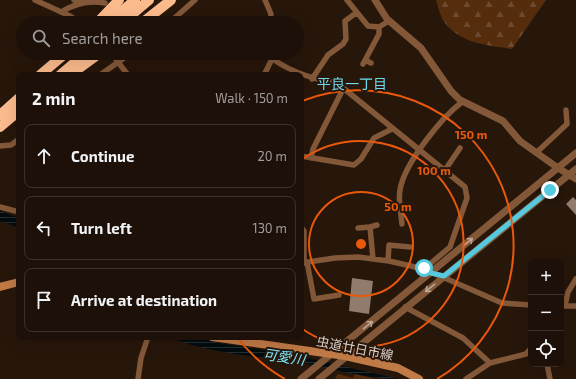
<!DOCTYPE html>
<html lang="en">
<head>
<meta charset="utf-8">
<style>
	body { margin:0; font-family:"Exo 2","Noto Sans JP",sans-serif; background:#2a1e16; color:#f1f3f6 }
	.controls { position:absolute; right:12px; bottom:12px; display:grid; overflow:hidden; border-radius:8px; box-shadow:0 4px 16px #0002 }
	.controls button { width:36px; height:36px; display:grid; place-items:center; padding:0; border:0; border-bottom:1px solid #3b3029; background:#1d1008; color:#f1f3f6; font:20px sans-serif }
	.stop { position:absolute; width:12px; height:12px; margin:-9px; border:3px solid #55cadf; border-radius:50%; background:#fff }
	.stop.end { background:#55cadf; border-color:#fff; box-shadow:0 1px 4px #0008 }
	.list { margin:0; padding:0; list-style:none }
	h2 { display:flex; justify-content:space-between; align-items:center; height:52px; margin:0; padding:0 16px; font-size:17px }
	h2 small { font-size:13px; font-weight:400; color:#a09d9c }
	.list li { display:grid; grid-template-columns:26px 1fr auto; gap:12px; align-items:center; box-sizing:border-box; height:64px; margin:0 8px 8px; padding:0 8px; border:1px solid #3b3029; border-radius:8px }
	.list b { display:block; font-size:15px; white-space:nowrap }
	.list em { font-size:13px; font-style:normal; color:#a09d9c }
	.icon { flex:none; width:22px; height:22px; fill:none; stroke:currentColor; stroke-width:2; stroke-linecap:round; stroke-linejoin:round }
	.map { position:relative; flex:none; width:576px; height:379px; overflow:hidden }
	.search { position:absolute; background:#1d1008; box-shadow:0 4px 16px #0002; left:16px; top:16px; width:288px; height:44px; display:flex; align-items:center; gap:10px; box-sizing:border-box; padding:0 14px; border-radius:22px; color:#a09d9c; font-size:15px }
	.panel { position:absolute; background:#1d1008; box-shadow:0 4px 16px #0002; left:16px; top:72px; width:288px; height:268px; border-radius:8px }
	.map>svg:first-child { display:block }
	.forest { fill:url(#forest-firs) }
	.park { fill:url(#park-crowns) }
	.water { fill:url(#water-rules) }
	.building { fill:#917b6c }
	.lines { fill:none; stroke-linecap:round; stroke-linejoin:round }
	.minor { stroke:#835839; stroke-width:5.5 }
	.tertiary { stroke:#835839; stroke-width:7 }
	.secondary { stroke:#c07a46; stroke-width:8 }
	.motorway { stroke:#fcbb8d; stroke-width:10 }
	.oneway { stroke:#bda696 }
	.route { stroke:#55cadf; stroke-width:5 }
	.ring { fill:none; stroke:#e8590c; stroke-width:2 }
	.labels { text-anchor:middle; stroke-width:4; stroke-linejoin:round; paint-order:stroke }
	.street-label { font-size:13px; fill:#dcd0c8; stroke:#27160a }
	.neighbourhood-label { font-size:14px; fill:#71d9ec; stroke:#27160a }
	.water-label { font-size:14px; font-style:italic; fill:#7be9ff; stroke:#27160a }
	.centre { fill:#e8590c; stroke:#27160a; stroke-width:2 }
	.ring-label { font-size:12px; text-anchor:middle; font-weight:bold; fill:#e8590c; stroke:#27160a; stroke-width:4; stroke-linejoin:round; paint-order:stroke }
</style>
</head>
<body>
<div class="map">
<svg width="576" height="379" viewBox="0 0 576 379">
	<defs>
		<pattern id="forest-firs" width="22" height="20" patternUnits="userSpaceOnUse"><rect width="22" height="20" fill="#552d0d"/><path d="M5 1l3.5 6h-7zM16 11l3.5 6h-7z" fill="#6d4a2f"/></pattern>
		<pattern id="park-crowns" width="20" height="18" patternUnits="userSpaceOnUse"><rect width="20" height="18" fill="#552d0d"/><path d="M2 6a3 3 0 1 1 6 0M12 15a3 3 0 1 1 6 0" fill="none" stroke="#6d4a2f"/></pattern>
		<pattern id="water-rules" width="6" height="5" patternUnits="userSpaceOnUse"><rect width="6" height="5" fill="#020c0f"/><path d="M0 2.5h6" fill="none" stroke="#262e30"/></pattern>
	</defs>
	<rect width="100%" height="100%" fill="#27160a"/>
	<path class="forest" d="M 436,0 L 546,0 L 512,49 C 487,45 459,44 443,20 C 440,15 438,6 436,0 Z"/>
	<path class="park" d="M 338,374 L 353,378 L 355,374 L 376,379 L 338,379 L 335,378 Z"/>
	<path class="water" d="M 0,211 L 19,218 L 19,233 L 14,226 L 0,221 Z
		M 169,337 L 196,337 L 218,343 L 290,354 L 399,379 C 367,379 335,369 303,363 C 263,357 205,353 169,337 Z"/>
	<path class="building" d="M 573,197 L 576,200 L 576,215 L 566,204 Z
		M 352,278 L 373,281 L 369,314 L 349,311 Z"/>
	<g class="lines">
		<path class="minor" d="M 35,0 L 70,16 L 80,23
			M 74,0 L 84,3
			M 265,0 L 271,14 L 270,23
			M 347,0 L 368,26 L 379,27 L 389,21
			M 61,12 C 74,4 90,0 105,3
			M 178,15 L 187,23
			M 156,19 L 162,23
			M 169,23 L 195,0
			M 111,53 L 128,75
			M 265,53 C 285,70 311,79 337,83 L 465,187 L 467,198 L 450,247 L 424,269
			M 365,60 L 371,63
			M 363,64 L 379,34 L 379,27
			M 100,75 L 131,53
			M 264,75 L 272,59
			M 312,79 L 328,55 L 343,44 L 346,39 L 345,21 L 356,13
			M 0,146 L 11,145 L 19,139
			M 536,153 L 567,124 L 566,110
			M 301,156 L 354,165 L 361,159 L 374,138 L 392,129
			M 311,158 L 313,149 L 343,89
			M 445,170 L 460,148
			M 0,207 L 19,212
			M 402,224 C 401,213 398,201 400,190 C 404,164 441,118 462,102
			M 301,227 L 304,231 L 304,263
			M 370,227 L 377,225
			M 358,228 L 370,227 L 373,259
			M 388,261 L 389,245 L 410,247
			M 307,262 L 314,299 L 339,295
			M 301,263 L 335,258 L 358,257 L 389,261 L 424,269 L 502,303 L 531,305
			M 561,306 L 576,306
			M 565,306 L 568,292 L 576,279
			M 405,307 L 463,338 L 490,363
			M 547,364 L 550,379
			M 138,379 L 141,358 L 148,337
			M 466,379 L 490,363 L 526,354 L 531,348"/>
		<path class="tertiary" d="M 375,0 L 387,19 L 421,48 L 451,91 L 460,100 L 503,121 L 520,141 L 558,168 L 576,179
			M 301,379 L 576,153
			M 319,379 L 576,169"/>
		<path class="secondary" d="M 0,287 L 19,282
			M 212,337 L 345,356 L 398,368 L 419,379"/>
		<path class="motorway" d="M 97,23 L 119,0
			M 108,23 L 135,0
			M 122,23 L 149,0
			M 142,23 L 171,0
			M 40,75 L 66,53
			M 60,75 L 86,53
			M 70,75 L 100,53
			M 0,115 L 19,98
			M 0,127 L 19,111"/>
	</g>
	<defs><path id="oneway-shaft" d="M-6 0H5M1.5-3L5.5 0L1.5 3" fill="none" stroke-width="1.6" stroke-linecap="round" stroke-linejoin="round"/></defs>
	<g class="oneway">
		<use href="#oneway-shaft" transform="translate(468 242) rotate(-39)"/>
		<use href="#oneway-shaft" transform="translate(430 288) rotate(141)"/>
		<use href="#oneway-shaft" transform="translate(368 325) rotate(-40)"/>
	</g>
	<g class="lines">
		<path class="route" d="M 424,268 L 431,273 L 444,276 L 550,190"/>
	</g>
	<g class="ring">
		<circle cx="361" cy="244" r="52"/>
		<path d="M301 160A103 103 0 1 1 301 328"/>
		<path d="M285 379A155 155 0 0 1 237 337M302 101A155 155 0 0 1 437 379"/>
	</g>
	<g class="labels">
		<g class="street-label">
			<text transform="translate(355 348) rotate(11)" y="5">虫道廿日市線</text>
		</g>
		<g class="neighbourhood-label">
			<text x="352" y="89">平良一丁目</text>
		</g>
		<g class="water-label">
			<text transform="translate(284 357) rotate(9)" y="5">可愛川</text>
		</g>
	</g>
	<circle cx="361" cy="244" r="6" class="centre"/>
	<g class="ring-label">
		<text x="471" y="139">150 m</text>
		<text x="434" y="175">100 m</text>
		<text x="398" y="211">50 m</text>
	</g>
</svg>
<div class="controls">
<button>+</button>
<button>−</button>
<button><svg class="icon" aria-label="locate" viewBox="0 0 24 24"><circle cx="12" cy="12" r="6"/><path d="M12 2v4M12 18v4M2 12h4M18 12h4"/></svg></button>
</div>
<div class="stop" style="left:424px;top:268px"></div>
<div class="stop end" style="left:550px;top:190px"></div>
<div class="search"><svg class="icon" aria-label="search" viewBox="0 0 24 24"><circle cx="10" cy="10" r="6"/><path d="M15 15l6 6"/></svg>Search here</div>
<section class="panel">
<h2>2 min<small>Walk · 150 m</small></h2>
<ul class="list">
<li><svg class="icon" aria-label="ahead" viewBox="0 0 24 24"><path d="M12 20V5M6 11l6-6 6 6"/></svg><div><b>Continue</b></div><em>20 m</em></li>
<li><svg class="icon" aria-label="left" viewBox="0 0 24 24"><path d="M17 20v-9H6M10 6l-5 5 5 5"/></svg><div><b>Turn left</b></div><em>130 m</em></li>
<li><svg class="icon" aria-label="arrive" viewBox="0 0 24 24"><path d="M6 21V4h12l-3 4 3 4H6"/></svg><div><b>Arrive at destination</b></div></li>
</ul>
</section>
</div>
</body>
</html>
